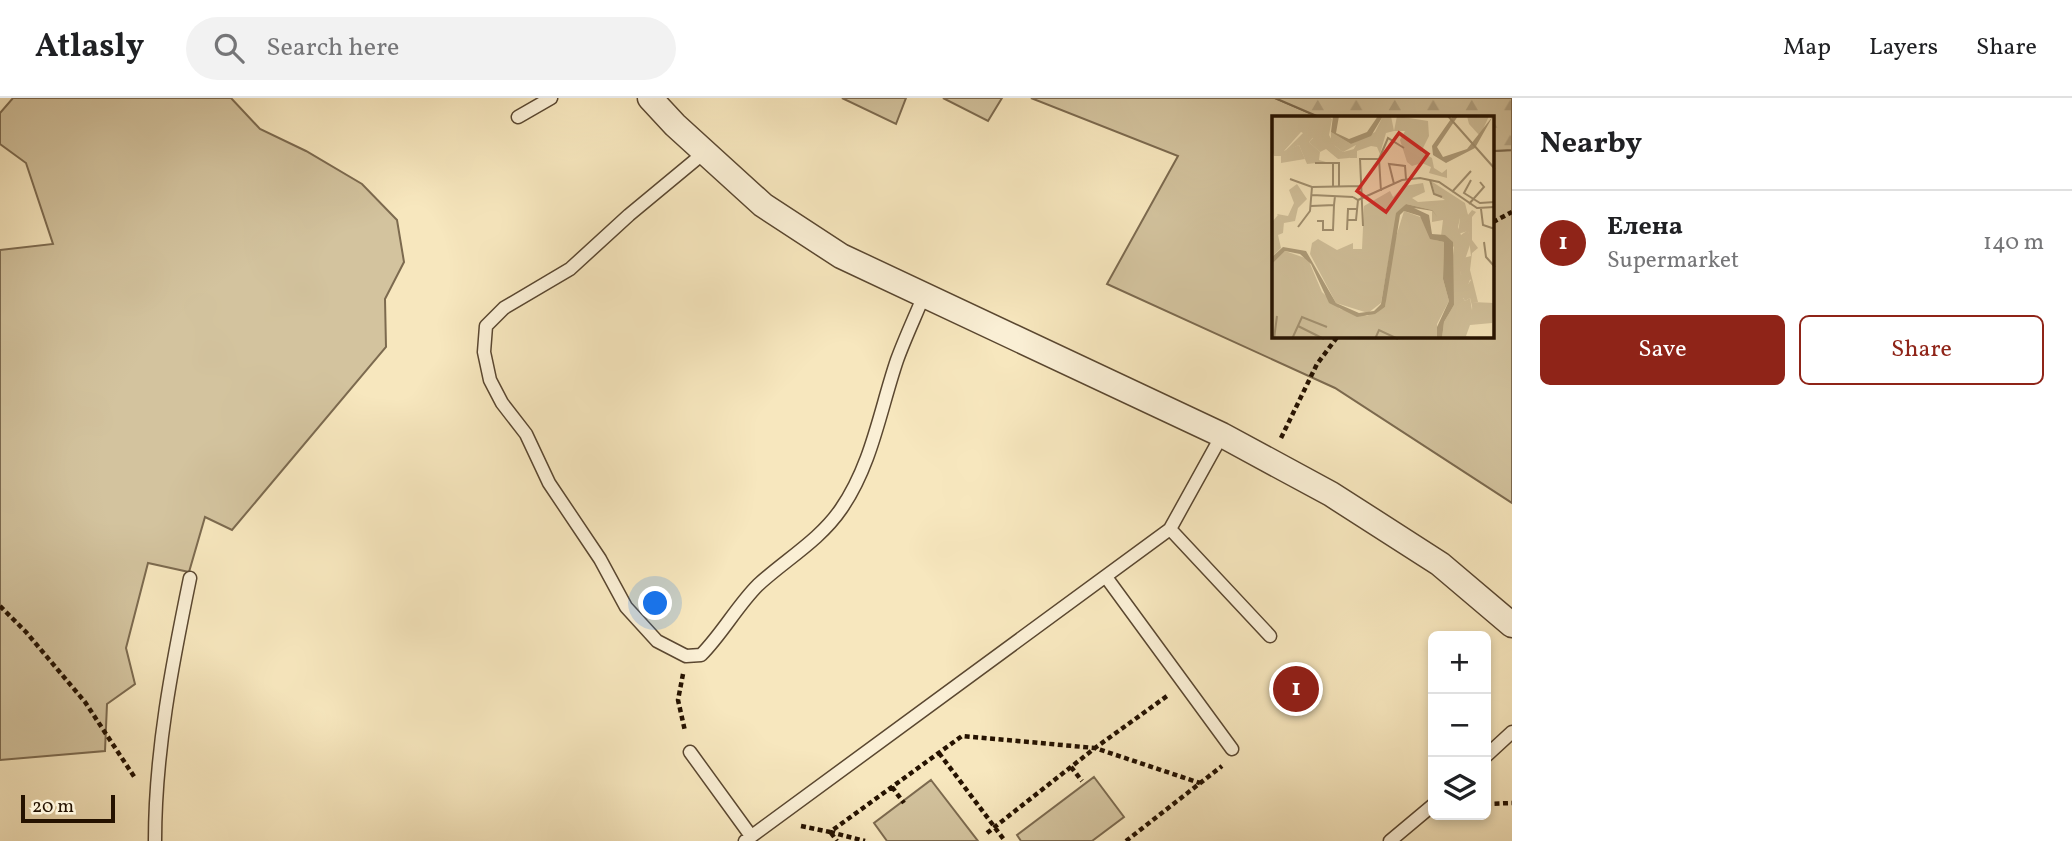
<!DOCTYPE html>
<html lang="en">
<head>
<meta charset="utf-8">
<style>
	body { margin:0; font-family:Vollkorn,serif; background:#f2f2f2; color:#202124 }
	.controls { position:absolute; right:21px; bottom:21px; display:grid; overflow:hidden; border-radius:10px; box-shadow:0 4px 10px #0003 }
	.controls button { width:63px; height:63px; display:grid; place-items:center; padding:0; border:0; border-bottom:2px solid #e0e0e0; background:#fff; color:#202124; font:35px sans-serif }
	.scale { position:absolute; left:21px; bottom:18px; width:94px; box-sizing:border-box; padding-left:7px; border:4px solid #251200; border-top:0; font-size:19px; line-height:24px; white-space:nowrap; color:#251200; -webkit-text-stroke:5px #faefd5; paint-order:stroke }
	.you { position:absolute; left:656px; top:506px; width:24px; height:24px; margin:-18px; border:5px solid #fff; border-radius:50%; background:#1a73e8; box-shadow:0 0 0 10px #1a73e833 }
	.badge { display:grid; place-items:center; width:46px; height:46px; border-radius:50%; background:#8f2418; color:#fff; font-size:23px; font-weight:700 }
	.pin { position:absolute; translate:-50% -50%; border:4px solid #fff; box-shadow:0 2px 7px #0006 }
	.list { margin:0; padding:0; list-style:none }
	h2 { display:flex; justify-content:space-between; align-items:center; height:91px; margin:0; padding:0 28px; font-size:30px }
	h2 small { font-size:23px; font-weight:400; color:#757577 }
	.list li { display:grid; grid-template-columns:46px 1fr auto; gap:21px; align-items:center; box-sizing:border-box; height:105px; padding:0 28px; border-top:2px solid #e0e0e0 }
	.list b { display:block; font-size:26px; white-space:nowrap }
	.list p { margin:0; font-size:23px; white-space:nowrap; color:#757577 }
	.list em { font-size:23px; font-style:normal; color:#757577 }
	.actions { display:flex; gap:14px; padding:21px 28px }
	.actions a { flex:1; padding:16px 0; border:2px solid #8f2418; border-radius:10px; text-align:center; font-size:24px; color:#8f2418 }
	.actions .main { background:#8f2418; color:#fff }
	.icon { flex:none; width:38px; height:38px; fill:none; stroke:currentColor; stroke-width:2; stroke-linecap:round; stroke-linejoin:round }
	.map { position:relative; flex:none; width:1512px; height:743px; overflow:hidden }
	header { display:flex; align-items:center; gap:42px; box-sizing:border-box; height:98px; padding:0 35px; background:#fff; border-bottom:2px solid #e0e0e0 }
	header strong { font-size:33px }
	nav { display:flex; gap:38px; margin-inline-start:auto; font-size:24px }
	.search { width:490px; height:63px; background:#f2f2f2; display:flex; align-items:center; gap:18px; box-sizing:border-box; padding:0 24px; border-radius:38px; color:#757577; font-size:26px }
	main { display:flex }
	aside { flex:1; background:#fff }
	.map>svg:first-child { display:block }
	.green { fill:#d3c39e; stroke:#7c6a4f; stroke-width:2 }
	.forest { fill:url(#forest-firs); stroke:#7c6a4f; stroke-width:2 }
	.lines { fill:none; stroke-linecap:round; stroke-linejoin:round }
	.lane-casing { stroke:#5a4730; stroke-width:15 }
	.street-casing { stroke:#5a4730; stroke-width:27 }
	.path { stroke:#251200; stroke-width:4.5; stroke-dasharray:5 3.5; stroke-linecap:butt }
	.lane { stroke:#faefd5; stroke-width:12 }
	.street { stroke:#faefd5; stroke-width:24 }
	.inset-road { fill:none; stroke:#a39272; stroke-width:2 }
	.view { fill:#d62828; fill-opacity:0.15; stroke:#d62828; stroke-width:3.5 }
	.inset-edge { fill:none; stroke:#251200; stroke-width:3.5 }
</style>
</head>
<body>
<header>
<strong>Atlasly</strong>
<div class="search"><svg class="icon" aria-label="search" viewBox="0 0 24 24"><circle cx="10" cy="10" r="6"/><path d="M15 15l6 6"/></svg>Search here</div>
<nav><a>Map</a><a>Layers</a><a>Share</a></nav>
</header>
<main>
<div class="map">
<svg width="1512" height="743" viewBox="0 0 1512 743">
	<defs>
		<pattern id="forest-firs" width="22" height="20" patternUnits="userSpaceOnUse" patternTransform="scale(1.75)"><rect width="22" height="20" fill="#d3c39e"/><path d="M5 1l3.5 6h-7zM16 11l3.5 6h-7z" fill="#b5a686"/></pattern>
	</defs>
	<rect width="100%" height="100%" fill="#f7e7be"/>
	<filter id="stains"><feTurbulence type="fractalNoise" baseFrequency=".00286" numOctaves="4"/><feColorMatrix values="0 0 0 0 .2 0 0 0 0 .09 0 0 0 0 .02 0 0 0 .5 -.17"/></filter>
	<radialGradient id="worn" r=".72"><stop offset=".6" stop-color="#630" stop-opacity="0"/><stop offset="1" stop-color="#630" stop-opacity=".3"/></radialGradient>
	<path class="green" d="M 13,0 L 231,0 L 260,31 L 306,53 L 362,86 L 397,122 L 404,164 L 385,201 L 386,249 L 232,432 L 205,419 L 189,474 L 148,465 L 126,550 L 135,586 L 107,606 L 105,653 L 0,662 L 0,152 L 53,146 L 26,65 L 0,46 L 0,15 Z
		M 842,0 L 906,0 L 896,26 Z
		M 943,0 L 1002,0 L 988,23 Z
		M 1031,0 L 1275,0 L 1319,19 L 1274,19 L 1274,238 L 1493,238 L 1493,53 L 1512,52 L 1512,405 L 1335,290 L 1107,186 L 1178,58 Z
		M 1094,679 L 1124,719 L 1092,743 L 1021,743 L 1017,737 Z
		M 931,682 L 978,743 L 887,743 L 874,725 Z"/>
	<path class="forest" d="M 1275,0 L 1512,0 L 1512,52 L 1493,53 L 1493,19 L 1319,19 Z"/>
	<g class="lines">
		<defs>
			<path id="lane" d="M 518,19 L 551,0
				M 705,54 L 629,117 L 570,171 L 504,210 L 486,228 L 484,254 L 490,282 L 502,305 L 526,336 L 549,385 L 600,461 L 626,509 L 657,543 L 686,558 L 701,557 C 722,536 737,508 758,487 C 785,462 820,442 841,411 C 872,366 880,312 897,262 C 905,240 915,219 924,197
				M 1170,431 L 1270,538
				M 1106,479 L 1232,651
				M 690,654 L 751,738
				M 1486,658 L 1512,634
				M 155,743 C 155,654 172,567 190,480
				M 745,743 L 1170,431 L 1222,337
				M 1390,743 L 1433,707"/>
			<path id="street" d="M 650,0 L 675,27 L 763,107 L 841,158 L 1222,337 L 1331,396 L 1440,466 L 1512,527"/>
		</defs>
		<use href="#lane" class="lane-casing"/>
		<use href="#street" class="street-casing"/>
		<path class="path" d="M 1493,124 L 1512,114
			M 1281,340 L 1317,266 L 1338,238
			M 0,508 L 26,534 L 85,604 L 135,680
			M 683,576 L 678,602 L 685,633
			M 939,655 L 1005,743
			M 1071,669 L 1082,683
			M 892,689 L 904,705
			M 1486,706 L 1512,705
			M 801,728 L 830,734 L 962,638 L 1095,650 L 1200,685
			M 830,734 L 865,743
			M 831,735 L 837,743
			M 987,735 L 1095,650 L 1167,598
			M 1126,743 L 1222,668"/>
		<use href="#lane" class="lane"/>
		<use href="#street" class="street"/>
	</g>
	<g transform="translate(1272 18)">
		<rect width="222" height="222" fill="#f7e7be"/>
		<path d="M 0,0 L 56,0 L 60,3 L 57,19 L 63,30 L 71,36 L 86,32 L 77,42 L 66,43 L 54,33 L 48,36 L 37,26 L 41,22 L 29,16 L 12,35 L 27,29 L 33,43 L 9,47 L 9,40 L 2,40 L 0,34 ZM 125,0 L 156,5 L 157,20 L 149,36 L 160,42 L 162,52 L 170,57 L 175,53 L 175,62 L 157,57 L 159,51 L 150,47 L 140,50 L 135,46 L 128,24 L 133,15 L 122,15 ZM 195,0 L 217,0 L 208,20 L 197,8 ZM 159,65 L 193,87 L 196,99 L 200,94 L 204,96 L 200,101 L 188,102 L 186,111 L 189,119 L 196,114 L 199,126 L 188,158 L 199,161 L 191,182 L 193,185 L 198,182 L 200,194 L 201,186 L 222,187 L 222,193 L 220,207 L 198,209 L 194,220 L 203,222 L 170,222 L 172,206 L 182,189 L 178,163 L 182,131 L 169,120 L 171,104 L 160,106 L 160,94 L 134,88 L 125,97 L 109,187 L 96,197 L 64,187 L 38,138 L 40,127 L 46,123 L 65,134 L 81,127 L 81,133 L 90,133 L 92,90 L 118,75 L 121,81 L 132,70 L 151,67 L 153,76 L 140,82 L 146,86 L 173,84 L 163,78 ZM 132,95 L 151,102 L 163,124 L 172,126 L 171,163 L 177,185 L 165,208 L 165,222 L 0,222 L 0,148 L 13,135 L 36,143 L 50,176 L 68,193 L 95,200 L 113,191 L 119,137 ZM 6,99 L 12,106 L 11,117 L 6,119 L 9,132 L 0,141 L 0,106 Z" fill="#d3c39e"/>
		<path d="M 111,0 L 119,0 L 122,15 L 114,17 L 108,38 L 105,31 L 99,30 L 85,35 L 85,42 L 77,42 L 84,29 L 71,36 L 59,27 L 59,16 L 79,28 L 103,16 ZM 36,12 L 42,20 L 37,26 L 48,36 L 47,44 L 54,46 L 35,48 L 27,29 L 12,36 ZM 25,68 L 35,83 L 26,92 L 23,105 L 12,107 L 5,98 L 16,100 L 22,87 L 17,74 ZM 125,85 L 120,95 L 120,111 L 115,123 L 111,97 ZM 195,98 L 200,101 L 200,124 L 206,132 L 200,137 L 198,154 L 206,186 L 201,186 L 201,194 L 198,182 L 193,185 L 189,178 L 199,164 L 188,158 L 191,142 L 199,140 L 196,115 L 186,118 L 188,102 Z" fill="#d3c39e"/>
		<path d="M 61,0 L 67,0 L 64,17 L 77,23 L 95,16 L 106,0 L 111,0 L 99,20 L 79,28 L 59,16 ZM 181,0 L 186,0 L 165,31 L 171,41 L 195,33 L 221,0 L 203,32 L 174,47 L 161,39 L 160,30 ZM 134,88 L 160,94 L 166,102 L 161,95 L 142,92 L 157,99 L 160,118 L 173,119 L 181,126 L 182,189 L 172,206 L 170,222 L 165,222 L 165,211 L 177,185 L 171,163 L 172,126 L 158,123 L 148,100 L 132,95 L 128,99 L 113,191 L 103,198 L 85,201 L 57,187 L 39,148 L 28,138 L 13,135 L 0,148 L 0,141 L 11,131 L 34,135 L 64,187 L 87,197 L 102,195 L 109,188 L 124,97 Z" fill="#b09f7d"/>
		<path class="inset-road" d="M 176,0 L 223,53M 107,43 L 116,22 L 132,32M 43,47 L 67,47 L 67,70M 61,48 L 61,71M 18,63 L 40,71 L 89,70M 158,64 L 162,78 L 170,81M 199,64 L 192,77 L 208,87 L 223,86M 122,68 L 117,48 L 133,50 L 134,63M 180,76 L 199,55M 40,79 L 81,81M 81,81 L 86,84 L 130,64 L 148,62 L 167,66 L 205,92 L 223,91M 197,88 L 212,71 L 208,66M 39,90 L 62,89 L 63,80M 209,93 L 211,109 L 223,113M 76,104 L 84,104 L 86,84M 45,105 L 51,105 L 51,114 L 61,114 L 62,89M 91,110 L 88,43 L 107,43 L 109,75M 26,111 L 38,95 L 40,71M 75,114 L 76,93 L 85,93M 212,126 L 214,141 L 223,151M 26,210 L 52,223M 2,223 L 5,200M 20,223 L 30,201 L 55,211M 103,223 L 107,214 L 126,223"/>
		<path class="view" d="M 127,17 L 156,38 L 114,96 L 85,75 Z"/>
		<rect width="222" height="222" class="inset-edge"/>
	</g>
	<rect width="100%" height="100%" filter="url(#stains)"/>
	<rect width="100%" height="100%" fill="url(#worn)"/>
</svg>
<div class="controls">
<button>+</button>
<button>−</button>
<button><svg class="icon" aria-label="layers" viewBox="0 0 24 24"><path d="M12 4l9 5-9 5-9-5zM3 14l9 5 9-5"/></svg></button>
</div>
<div class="scale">20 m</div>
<div class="you"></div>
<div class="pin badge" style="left:1296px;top:591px">1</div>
</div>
<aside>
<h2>Nearby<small></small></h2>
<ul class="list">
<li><span class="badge">1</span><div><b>Елена</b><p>Supermarket</p></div><em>140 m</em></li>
</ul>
<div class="actions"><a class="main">Save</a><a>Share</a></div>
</aside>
</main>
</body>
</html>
